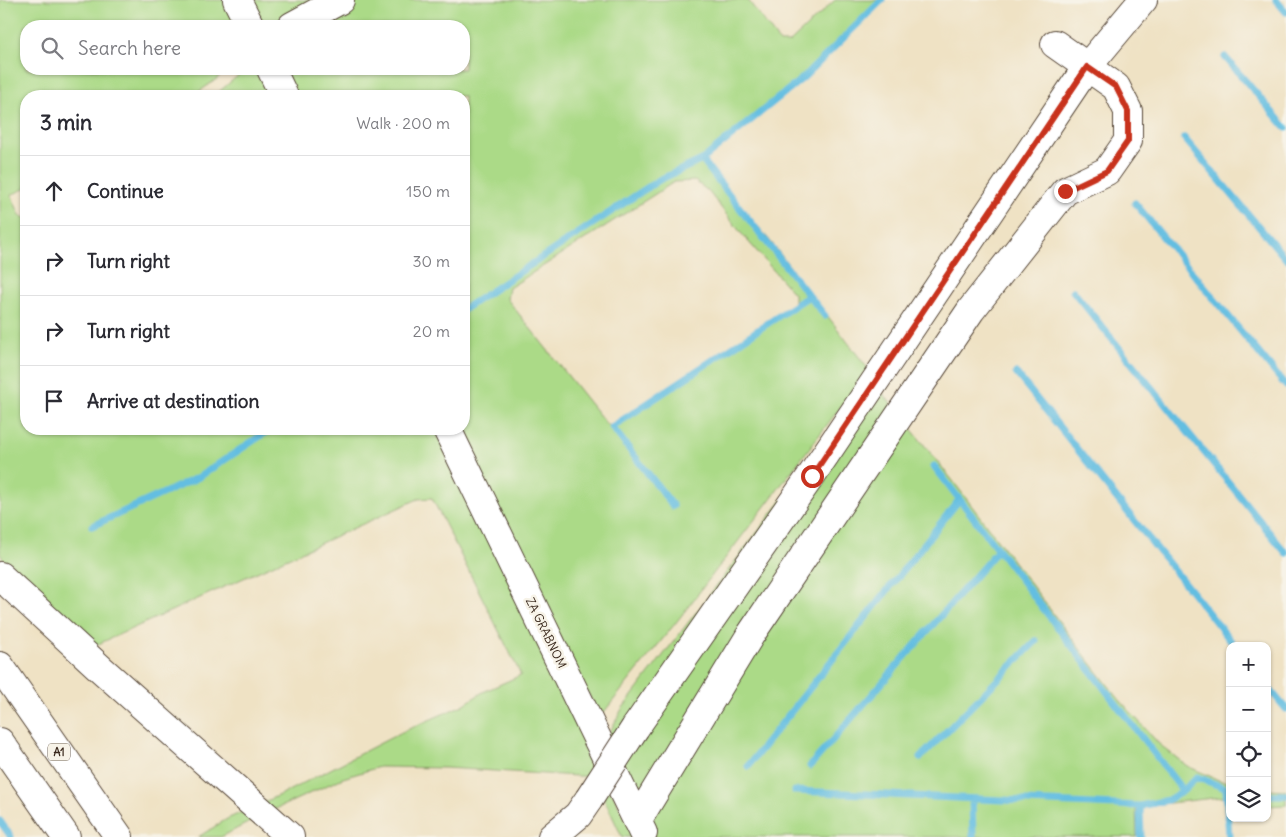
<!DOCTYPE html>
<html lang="en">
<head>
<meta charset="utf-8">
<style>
	body { margin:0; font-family:Delius,sans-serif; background:#f2f2f3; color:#2b2b33 }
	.controls { position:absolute; right:15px; bottom:15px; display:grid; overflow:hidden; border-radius:10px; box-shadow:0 1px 4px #0004 }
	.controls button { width:45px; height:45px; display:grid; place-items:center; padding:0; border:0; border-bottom:1px solid #e1e1e2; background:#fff; color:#2b2b33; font:25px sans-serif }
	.stop { position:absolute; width:15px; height:15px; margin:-11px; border:4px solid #c8321e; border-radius:50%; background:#fff }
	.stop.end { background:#c8321e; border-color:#fff; box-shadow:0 1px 5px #0008 }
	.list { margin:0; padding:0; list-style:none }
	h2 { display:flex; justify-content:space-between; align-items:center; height:65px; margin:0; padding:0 20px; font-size:21px }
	h2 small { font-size:16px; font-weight:400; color:#7c7c81 }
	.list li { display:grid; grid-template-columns:32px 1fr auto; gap:15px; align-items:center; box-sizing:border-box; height:70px; padding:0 20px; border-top:1px solid #e1e1e2 }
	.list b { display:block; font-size:19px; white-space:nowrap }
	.list em { font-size:16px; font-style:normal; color:#7c7c81 }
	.icon { flex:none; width:28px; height:28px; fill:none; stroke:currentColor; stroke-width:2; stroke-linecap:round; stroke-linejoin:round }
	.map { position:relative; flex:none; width:1286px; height:837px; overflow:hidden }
	.search { position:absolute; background:#fff; box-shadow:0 1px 4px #0004; left:20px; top:20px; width:450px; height:55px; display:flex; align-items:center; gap:12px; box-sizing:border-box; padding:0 18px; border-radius:20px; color:#7c7c81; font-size:19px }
	.panel { position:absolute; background:#fff; box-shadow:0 1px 4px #0004; left:20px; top:90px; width:450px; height:345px; border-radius:20px }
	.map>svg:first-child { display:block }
	.green { fill:#abda87; stroke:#738252; fill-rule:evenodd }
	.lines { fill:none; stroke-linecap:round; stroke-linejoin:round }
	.stream { stroke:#63bee1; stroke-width:7 }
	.minor-casing { stroke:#564637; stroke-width:30 }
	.secondary-casing { stroke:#564637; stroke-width:30 }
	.motorway-casing { stroke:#564637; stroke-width:30 }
	.minor { stroke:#fff; stroke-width:28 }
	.secondary { stroke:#fff; stroke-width:28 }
	.motorway { stroke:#fff; stroke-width:28 }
	.secondary-bridge-casing { stroke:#564637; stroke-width:30; stroke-linecap:butt }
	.secondary-bridge { stroke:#fff; stroke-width:28 }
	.route { stroke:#c8321e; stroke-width:6 }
	.labels { text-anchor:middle; stroke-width:5; stroke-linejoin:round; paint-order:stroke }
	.shield { fill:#f7f3e8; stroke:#73665b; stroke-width:1 }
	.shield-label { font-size:11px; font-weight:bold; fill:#3b2a1e }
	.street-label { font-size:12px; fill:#3b2a1e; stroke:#f7f3e8 }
</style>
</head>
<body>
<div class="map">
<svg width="1286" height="837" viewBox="0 0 1286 837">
	<rect width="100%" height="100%" fill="#f7f3e8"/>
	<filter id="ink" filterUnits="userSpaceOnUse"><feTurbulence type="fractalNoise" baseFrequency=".02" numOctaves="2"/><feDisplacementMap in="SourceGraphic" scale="10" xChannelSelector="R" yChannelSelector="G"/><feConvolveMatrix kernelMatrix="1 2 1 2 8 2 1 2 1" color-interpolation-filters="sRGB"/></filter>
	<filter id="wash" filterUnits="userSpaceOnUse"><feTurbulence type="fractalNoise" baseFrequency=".0096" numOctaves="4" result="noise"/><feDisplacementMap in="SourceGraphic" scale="20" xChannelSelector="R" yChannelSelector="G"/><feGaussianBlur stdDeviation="1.12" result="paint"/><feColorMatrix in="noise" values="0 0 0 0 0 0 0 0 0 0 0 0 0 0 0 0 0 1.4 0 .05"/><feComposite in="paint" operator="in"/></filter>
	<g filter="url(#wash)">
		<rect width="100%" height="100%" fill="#efe2c4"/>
		<path class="green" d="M 0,0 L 229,0 L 239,26 L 26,26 L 26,69 L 225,69 L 217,79 L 193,96 L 26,96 L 26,188 L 11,195 L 20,215 L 26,219 L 26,429 L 435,429 L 634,837 L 622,837 L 594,777 L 445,768 L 379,767 L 343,778 L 267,813 L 221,837 L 198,837 L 227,819 L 288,791 L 402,732 L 463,705 L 483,692 L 521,675 L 432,498 L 418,499 L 85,650 L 13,574 L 0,554 Z
			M 244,0 L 324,0 L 287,21 L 269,22 L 252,15 Z
			M 351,0 L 748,0 L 780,43 L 789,43 L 835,0 L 882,0 C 826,57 766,109 704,161 L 771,242 L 869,370 L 678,620 L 600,717 L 453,429 L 464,429 L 464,96 L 295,96 L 284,69 L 464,69 L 464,26 L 308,26 ZM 695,181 L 708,191 L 741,233 L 794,294 L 794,304 L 704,367 L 634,415 L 608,426 L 507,299 L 509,288 L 674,182 Z
			M 262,71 L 278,96 L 214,96 L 241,73 Z
			M 873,381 L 953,481 L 1076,644 L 1119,699 L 1159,744 L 1187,766 L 1221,781 L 1230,782 L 1230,796 L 1136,807 L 1137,837 L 653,837 L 607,737 L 622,709 Z
			M 1267,789 L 1286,790 L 1286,805 L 1267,806 Z"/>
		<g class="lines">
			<path class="stream" d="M 1276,0 L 1286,12
				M 1225,57 L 1286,128
				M 1184,138 L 1286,259
				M 702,160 L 825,316
				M 1135,203 L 1286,386
				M 1073,291 L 1286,553
				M 464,309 L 659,180 L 702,160 L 804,77 L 882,0
				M 1016,373 L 1235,646
				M 934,466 L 1183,791
				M 673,506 L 612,427 L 809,296
				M 92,526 L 199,477 L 271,429
				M 1267,686 L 1286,709
				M 920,758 L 1036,641
				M 748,766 L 959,500
				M 810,766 L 998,550
				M 1226,789 L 1229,837
				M 795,791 L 1140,806 L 1168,800 L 1183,791 L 1197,777 L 1230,790
				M 1267,795 L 1286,795
				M 972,799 L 973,837
				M 1140,806 L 1141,837
				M 0,821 L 11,837"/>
		</g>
	</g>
	<g filter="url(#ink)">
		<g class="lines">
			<defs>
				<path id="minor" d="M 237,0 L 250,26
					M 292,26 L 340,0
					M 271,69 L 284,96
					M 447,429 L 643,833
					M 637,821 L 751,634 L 971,310 L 1065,191 L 1107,171 L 1128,141 L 1128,111 L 1116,87 L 1055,44"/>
				<path id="secondary" d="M 635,728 L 811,476 L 1087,67 L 1143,0
					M 552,837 L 578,815 L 589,799"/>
				<path id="motorway" d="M 0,576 L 101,669 L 290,837
					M 0,666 L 119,837
					M 0,742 L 66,837"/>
			</defs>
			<use href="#minor" class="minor-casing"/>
			<use href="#secondary" class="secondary-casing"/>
			<use href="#motorway" class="motorway-casing"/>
			<use href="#minor" class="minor"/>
			<use href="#secondary" class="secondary"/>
			<use href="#motorway" class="motorway"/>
			<defs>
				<path id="secondary-bridge" d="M 589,799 L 635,728"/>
			</defs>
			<use href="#secondary-bridge" class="secondary-bridge-casing"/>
			<use href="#secondary-bridge" class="secondary-bridge"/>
		</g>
	</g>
	<g class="lines" filter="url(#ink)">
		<path class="route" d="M 812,476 L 1087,67 L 1116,87 L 1128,111 L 1128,141 L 1107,171 L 1065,191"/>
	</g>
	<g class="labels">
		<rect class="shield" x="48" y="743.5" width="22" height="17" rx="4"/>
		<g class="shield-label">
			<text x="59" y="756">A1</text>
		</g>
		<g class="street-label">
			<text transform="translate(546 633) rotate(64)" y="4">ZA GRABNOM</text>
		</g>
	</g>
</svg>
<div class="controls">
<button>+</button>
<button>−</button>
<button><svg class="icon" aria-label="locate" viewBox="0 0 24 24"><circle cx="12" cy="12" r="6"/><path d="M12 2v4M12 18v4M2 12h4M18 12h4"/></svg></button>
<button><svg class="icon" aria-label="layers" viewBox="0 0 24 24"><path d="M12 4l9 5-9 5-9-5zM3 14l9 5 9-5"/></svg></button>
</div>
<div class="stop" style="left:812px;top:476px"></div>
<div class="stop end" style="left:1065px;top:191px"></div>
<div class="search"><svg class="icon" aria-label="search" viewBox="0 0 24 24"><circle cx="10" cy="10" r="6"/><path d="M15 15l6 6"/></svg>Search here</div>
<section class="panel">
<h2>3 min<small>Walk · 200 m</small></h2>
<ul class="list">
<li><svg class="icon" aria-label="ahead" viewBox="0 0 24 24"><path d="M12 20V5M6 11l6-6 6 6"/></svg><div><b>Continue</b></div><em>150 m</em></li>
<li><svg class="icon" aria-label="right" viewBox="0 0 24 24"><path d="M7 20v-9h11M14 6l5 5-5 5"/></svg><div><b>Turn right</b></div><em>30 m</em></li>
<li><svg class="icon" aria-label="right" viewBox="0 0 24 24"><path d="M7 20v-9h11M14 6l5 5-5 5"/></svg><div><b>Turn right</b></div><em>20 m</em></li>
<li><svg class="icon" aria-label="arrive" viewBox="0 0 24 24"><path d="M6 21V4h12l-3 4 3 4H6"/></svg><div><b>Arrive at destination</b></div></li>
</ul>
</section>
</div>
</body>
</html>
